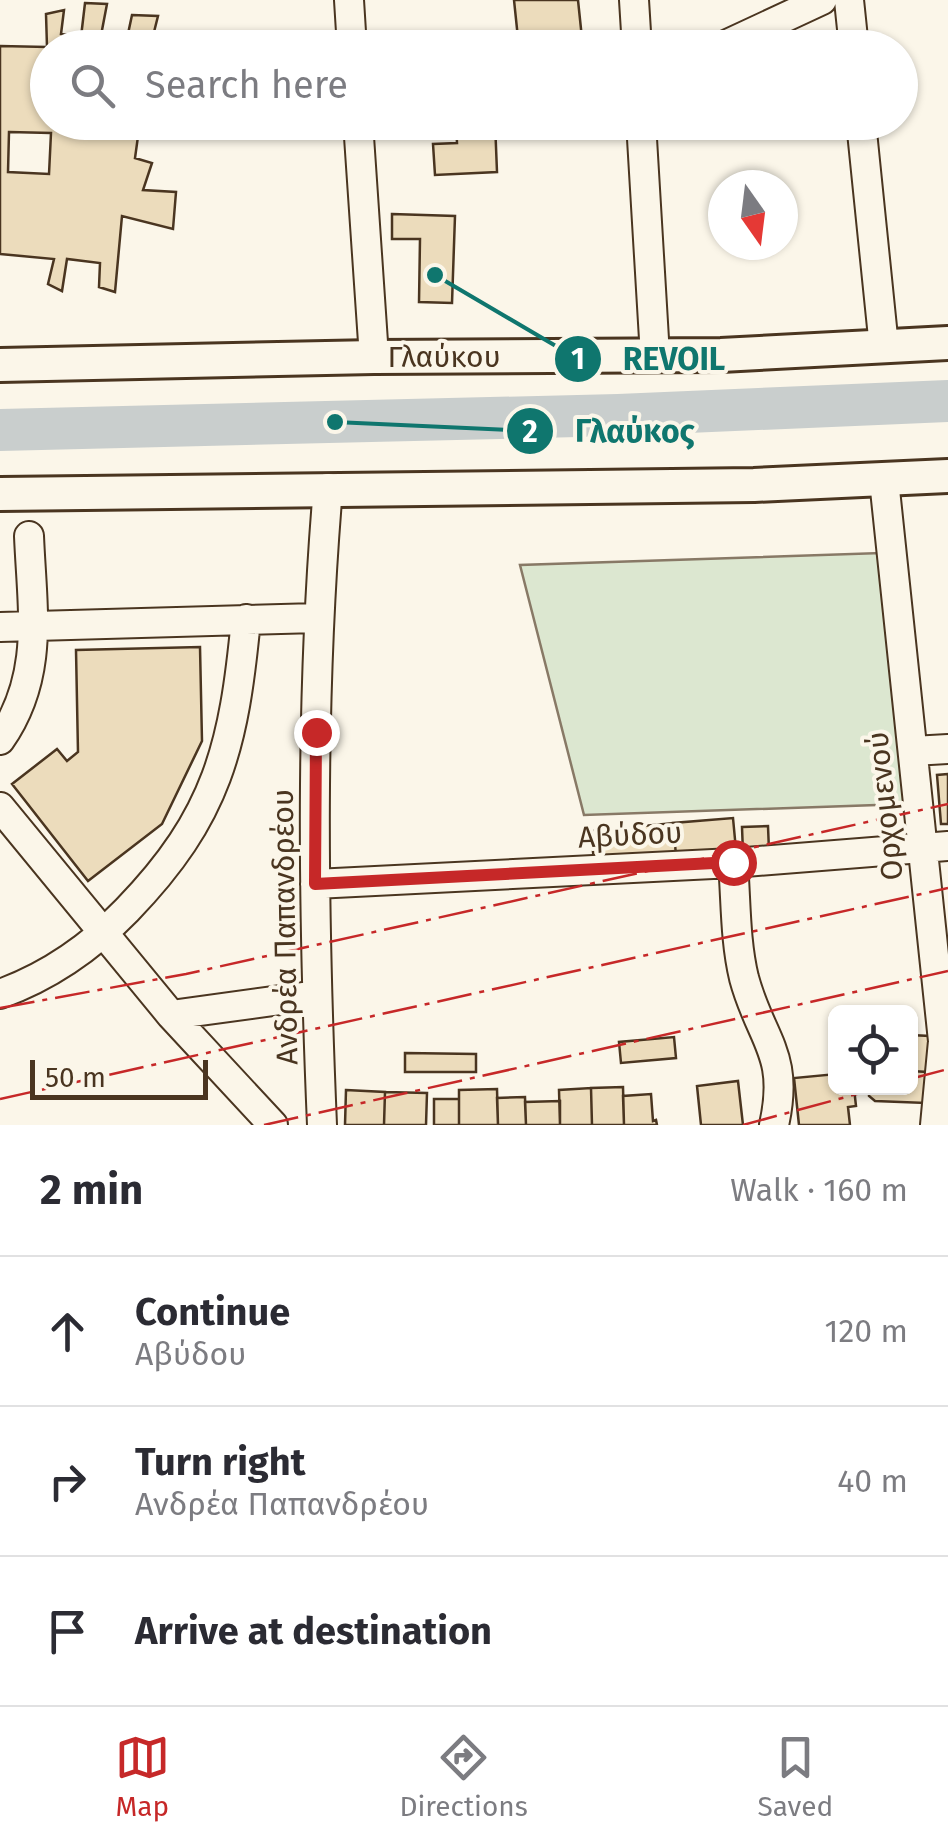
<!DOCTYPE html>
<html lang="en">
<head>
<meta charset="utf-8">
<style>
	body { margin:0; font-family:"Fira Sans",sans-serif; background:#f7f7f7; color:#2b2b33 }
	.controls { position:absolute; right:30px; bottom:30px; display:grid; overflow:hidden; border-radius:15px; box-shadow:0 2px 8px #0004 }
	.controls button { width:90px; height:90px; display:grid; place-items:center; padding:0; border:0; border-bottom:2px solid #e1e1e2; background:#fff; color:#2b2b33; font:50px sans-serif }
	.compass { position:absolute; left:708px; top:170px; width:90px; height:90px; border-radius:50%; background:#fff; box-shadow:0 2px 8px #0004; rotate:166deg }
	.scale { position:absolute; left:30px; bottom:25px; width:178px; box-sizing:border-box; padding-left:10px; border:5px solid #4a3520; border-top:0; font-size:28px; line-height:35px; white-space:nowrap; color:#4a3520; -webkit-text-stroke:8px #fbf6e9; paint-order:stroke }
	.stop { position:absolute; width:30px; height:30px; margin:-22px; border:8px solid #c62828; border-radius:50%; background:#fff }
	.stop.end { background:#c62828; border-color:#fff; box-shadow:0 2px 10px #0008 }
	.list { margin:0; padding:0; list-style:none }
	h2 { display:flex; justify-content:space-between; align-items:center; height:130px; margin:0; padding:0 40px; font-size:42px }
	h2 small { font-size:32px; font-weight:400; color:#7c7c81 }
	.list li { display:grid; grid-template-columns:65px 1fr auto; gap:30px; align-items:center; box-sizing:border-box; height:150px; padding:0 40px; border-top:2px solid #e1e1e2 }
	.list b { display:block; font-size:38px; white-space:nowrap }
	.list p { margin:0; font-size:32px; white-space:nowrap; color:#7c7c81 }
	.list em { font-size:32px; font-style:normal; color:#7c7c81 }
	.icon { flex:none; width:55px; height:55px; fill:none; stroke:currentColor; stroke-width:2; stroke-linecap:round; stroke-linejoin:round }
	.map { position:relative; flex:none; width:948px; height:1125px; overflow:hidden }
	.search { position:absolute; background:#fff; box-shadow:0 2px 8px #0004; left:30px; right:30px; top:30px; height:110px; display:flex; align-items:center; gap:25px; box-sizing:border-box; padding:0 35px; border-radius:55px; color:#7c7c81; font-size:38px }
	.sheet { height:580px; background:#fff }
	nav { display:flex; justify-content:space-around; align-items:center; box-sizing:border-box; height:140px; border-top:2px solid #e1e1e2; background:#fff; font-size:28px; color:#7c7c81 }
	nav a { display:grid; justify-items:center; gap:5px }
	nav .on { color:#c62828 }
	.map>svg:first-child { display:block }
	.green { fill:#dce7d0; stroke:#887966; stroke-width:2.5 }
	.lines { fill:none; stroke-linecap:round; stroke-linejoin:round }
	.river { stroke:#c9cecd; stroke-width:42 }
	.building { fill:#ecdcbc; stroke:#4a3520; stroke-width:2.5; fill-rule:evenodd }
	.minor-casing { stroke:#4a3520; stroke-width:32 }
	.major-casing { stroke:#4a3520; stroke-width:38 }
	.minor { stroke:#fbf6e9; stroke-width:28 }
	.major { stroke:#fbf6e9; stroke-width:32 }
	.power { stroke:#c62828; stroke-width:2.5; stroke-dasharray:35 8 5 8; stroke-linecap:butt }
	.route { stroke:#c62828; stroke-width:12 }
	.labels { text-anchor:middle; stroke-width:8; stroke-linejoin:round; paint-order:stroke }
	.street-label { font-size:30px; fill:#4a3520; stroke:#fbf6e9 }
	.leader { fill:none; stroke:#0f766e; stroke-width:4 }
	.callout-dot { fill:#0f766e; stroke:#fbf6e9; stroke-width:4 }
	.mark-label { font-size:30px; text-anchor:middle; font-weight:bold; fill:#fff }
	.callout-label { font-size:32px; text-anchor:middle; font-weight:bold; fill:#0f766e; stroke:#fbf6e9; stroke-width:8; stroke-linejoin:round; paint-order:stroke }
</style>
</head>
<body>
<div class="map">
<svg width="948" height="1125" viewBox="0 0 948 1125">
	<rect width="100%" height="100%" fill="#fbf6e9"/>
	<path class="green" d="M 881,553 L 905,804 L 584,815 L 520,565 Z"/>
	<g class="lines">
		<path class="river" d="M 0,430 L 618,415 L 948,401"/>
	</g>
	<path class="building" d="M 514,0 L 578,0 L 583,48 L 519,48 Z
		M 85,3 L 107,4 L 99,46 L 120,48 L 48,48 L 48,122 L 140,122 L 135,158 L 152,163 L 143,190 L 176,192 L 173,229 L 122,216 L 115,292 L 99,287 L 100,263 L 67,259 L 62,291 L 48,284 L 54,259 L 0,254 L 0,46 L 47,47 L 46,14 L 64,10 L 61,34 L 81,37 ZM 9,132 L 51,133 L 49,174 L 8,172 Z
		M 132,15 L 158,16 L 150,48 L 125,48 Z
		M 456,122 L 495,122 L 497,172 L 435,175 L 433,144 L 457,143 Z
		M 392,214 L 455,216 L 452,303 L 419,302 L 420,239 L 392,239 Z
		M 200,647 L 202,741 L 162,824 L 88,881 L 12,784 L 57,749 L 67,761 L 78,752 L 76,650 Z
		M 948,774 L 948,824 L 941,824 L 937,775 Z
		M 733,818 L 736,850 L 676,855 L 673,823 Z
		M 673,823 L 676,855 L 594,862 L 591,831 Z
		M 768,826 L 769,851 L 743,853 L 742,827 Z
		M 910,1035 L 930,1036 L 928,1072 L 910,1071 Z
		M 674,1037 L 676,1058 L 621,1063 L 619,1042 Z
		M 405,1053 L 476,1054 L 476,1072 L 405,1072 Z
		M 910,1071 L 928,1072 L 926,1103 L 875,1101 L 869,1096 L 869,1088 L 910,1088 Z
		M 836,1074 L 836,1088 L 854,1088 L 856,1106 L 848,1107 L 850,1125 L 799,1125 L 794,1078 Z
		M 738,1081 L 743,1125 L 701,1125 L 697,1086 Z
		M 623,1087 L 624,1125 L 592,1125 L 591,1088 Z
		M 591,1088 L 592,1125 L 560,1125 L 559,1090 Z
		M 497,1089 L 498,1125 L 459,1125 L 459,1090 Z
		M 346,1090 L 385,1092 L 384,1125 L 345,1125 Z
		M 385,1092 L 427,1093 L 426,1125 L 384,1125 Z
		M 651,1094 L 653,1121 L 656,1120 L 657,1125 L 624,1125 L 623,1096 Z
		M 525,1097 L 526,1125 L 498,1125 L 497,1098 Z
		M 434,1099 L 459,1099 L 459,1125 L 434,1125 Z
		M 560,1101 L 560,1125 L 526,1125 L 525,1102 Z"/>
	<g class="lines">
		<defs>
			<path id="minor" d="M 349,0 L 352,48
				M 634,0 L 637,48
				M 849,0 L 854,48
				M 719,48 L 822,0
				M 358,122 L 374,357
				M 641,122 L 655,356
				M 861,122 L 884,347
				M 884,480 L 943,1041 L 935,1125
				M 0,627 L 317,618
				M 0,740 C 45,676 32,609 29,536
				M 913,751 L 948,749
				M 0,807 L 171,1015 L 273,1125
				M 733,863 C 736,900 735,941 744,978 C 761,1041 790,1053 774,1125
				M 315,884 L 733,863 L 948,846
				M 0,994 C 50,976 90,948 127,910 C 218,816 234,746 246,619
				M 171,1015 L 317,995
				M 322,1125 C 313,913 310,700 328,488"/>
			<path id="major" d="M 0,365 L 374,357 L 721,355 L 948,343
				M 0,494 L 754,485 L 948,476"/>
		</defs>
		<use href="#minor" class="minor-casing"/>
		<use href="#major" class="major-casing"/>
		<use href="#minor" class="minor"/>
		<use href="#major" class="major"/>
		<path class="power" d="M 0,1008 L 186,974 L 948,804
			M 910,1079 L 948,1069
			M 0,1099 L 948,888
			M 264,1125 L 948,971
			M 743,1125 L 879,1088"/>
	</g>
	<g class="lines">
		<path class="route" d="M 316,732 L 315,884 L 733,862"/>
	</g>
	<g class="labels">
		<g class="street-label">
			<text x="444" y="367">Γλαύκου</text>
			<text transform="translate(885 806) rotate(-96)" y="10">Ορχομενού</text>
			<text transform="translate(630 835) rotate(-3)" y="10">Αβύδου</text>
			<text transform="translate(285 927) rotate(-91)" y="10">Ανδρέα Παπανδρέου</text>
		</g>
	</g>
	<path class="leader" d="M435 275L578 359M335 422L530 431"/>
	<g class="callout-dot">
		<circle cx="435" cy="275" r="10"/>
		<circle cx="335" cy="422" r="10"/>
		<circle cx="578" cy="359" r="25"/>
		<circle cx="530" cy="431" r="25"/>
	</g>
	<g class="mark-label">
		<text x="578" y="369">1</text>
		<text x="530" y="442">2</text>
	</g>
	<g class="callout-label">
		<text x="674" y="370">REVOIL</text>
		<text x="635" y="442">Γλαύκος</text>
	</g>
</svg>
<div class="controls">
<button><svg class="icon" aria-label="locate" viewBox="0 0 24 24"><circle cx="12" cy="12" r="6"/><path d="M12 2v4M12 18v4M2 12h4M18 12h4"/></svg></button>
</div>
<svg class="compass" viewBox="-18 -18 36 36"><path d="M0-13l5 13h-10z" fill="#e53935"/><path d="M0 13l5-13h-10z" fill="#7c7c81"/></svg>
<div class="scale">50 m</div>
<div class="stop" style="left:733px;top:862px"></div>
<div class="stop end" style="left:316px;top:732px"></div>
<div class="search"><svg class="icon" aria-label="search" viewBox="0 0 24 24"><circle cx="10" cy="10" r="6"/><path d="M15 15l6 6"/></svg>Search here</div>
</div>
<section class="sheet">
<h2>2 min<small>Walk · 160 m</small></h2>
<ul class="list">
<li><svg class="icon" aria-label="ahead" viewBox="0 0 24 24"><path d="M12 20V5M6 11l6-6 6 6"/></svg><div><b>Continue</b><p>Αβύδου</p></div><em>120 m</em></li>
<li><svg class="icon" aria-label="right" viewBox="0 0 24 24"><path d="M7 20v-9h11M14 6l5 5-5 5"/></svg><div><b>Turn right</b><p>Ανδρέα Παπανδρέου</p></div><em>40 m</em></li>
<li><svg class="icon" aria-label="arrive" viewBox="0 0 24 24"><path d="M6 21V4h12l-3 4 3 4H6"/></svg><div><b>Arrive at destination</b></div></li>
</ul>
</section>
<nav>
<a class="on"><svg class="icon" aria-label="map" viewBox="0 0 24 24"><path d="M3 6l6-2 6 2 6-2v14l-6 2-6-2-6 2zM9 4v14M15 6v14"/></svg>Map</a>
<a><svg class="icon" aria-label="directions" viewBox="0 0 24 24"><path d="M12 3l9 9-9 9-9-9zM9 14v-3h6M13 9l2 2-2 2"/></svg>Directions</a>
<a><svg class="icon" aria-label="saved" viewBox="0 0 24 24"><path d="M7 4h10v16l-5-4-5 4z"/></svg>Saved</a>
</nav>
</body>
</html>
